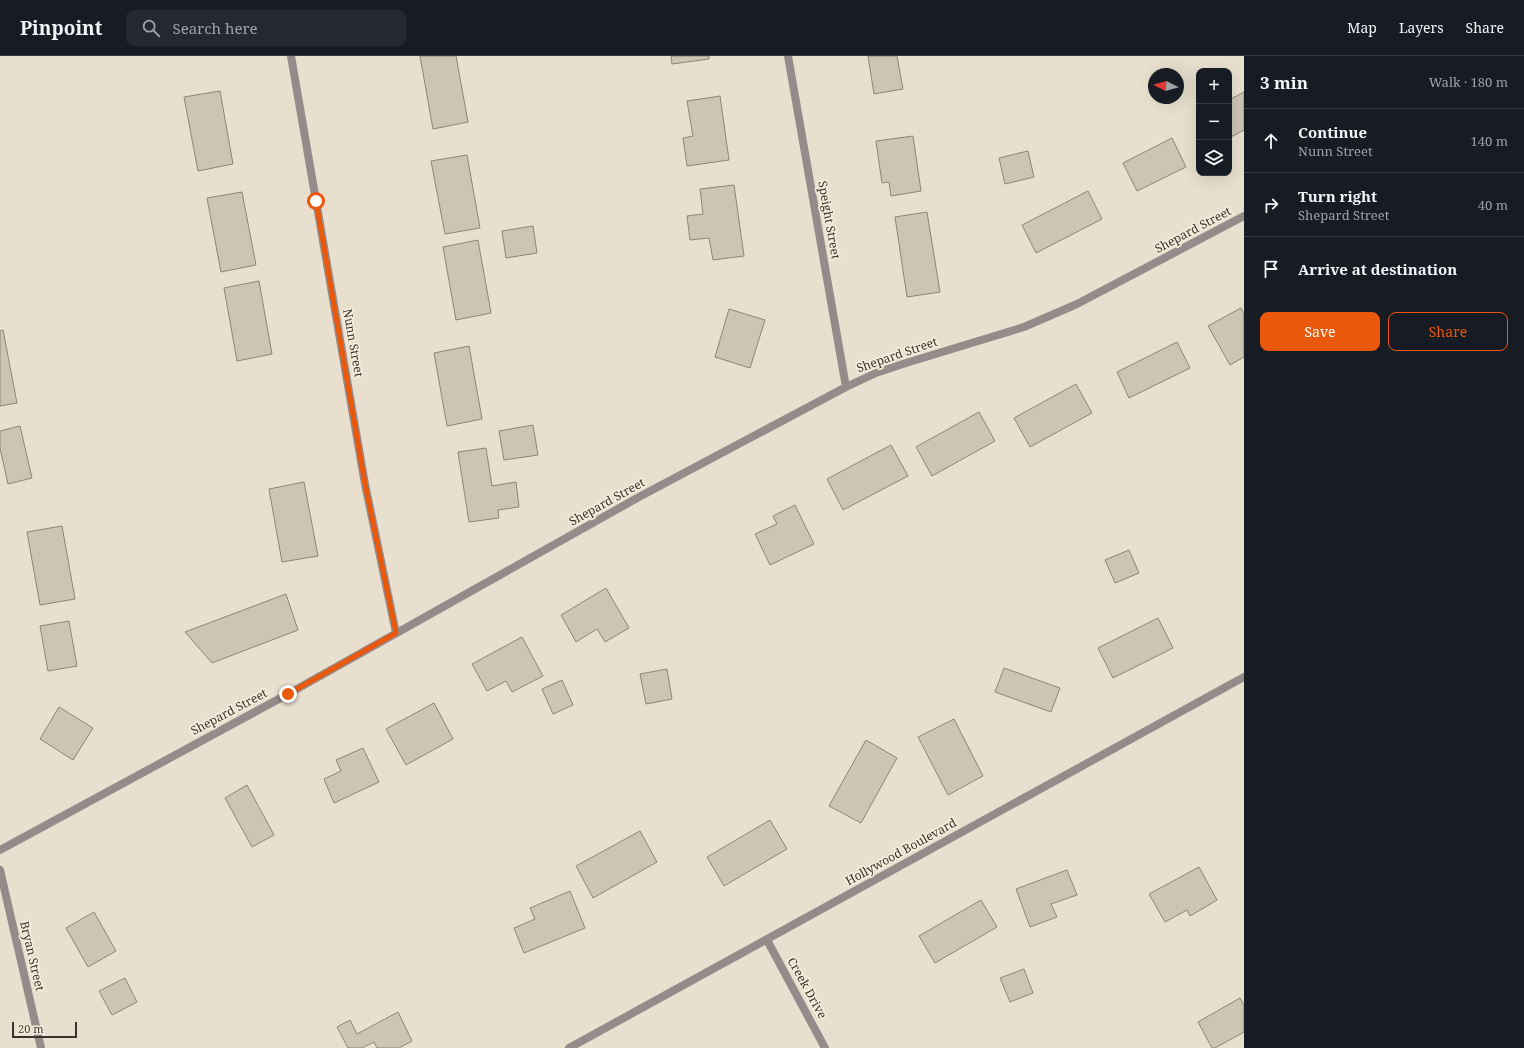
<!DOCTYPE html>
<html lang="en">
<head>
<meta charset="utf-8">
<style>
	body { margin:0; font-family:"Noto Serif",serif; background:#242831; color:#f1f3f6 }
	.controls { position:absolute; right:12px; top:12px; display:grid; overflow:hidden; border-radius:8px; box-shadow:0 4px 16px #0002 }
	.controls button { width:36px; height:36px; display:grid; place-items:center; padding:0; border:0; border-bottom:1px solid #363941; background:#171b24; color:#f1f3f6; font:20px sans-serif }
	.compass { position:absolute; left:1148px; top:12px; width:36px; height:36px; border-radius:50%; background:#171b24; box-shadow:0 4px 16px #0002; rotate:275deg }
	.scale { position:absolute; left:12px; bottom:10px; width:65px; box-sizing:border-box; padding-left:4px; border:2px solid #38352e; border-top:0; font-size:11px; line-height:14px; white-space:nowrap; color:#38352e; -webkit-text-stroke:3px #f5ecdb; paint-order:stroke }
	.stop { position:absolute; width:12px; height:12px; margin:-9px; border:3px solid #ea580c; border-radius:50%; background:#fff }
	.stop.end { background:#ea580c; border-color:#fff; box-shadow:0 1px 4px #0008 }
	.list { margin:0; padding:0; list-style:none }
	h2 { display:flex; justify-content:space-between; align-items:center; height:52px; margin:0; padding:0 16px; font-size:17px }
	h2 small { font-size:13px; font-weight:400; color:#9ea1a6 }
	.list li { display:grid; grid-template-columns:26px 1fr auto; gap:12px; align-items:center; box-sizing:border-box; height:64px; padding:0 16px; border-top:1px solid #363941 }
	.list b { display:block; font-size:15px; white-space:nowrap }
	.list p { margin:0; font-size:13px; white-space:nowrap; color:#9ea1a6 }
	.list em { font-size:13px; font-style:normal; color:#9ea1a6 }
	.actions { display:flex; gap:8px; padding:12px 16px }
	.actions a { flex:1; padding:9px 0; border:1px solid #ea580c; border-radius:8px; text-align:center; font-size:14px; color:#ea580c }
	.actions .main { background:#ea580c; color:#fff }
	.icon { flex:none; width:22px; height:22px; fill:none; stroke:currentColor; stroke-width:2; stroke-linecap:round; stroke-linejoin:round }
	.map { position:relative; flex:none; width:1244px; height:992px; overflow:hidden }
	header { display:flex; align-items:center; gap:24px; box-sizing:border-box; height:56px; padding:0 20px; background:#171b24; border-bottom:1px solid #363941 }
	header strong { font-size:19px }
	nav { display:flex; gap:22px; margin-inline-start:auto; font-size:14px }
	.search { width:280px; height:36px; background:#242831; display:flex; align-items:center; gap:10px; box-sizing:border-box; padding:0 14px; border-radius:8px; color:#9ea1a6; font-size:15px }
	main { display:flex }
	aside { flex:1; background:#171b24 }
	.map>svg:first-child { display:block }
	.building { fill:#cdc4b4; stroke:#8e8577 }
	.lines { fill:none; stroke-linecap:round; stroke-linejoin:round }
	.street { stroke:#948b8a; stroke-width:8 }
	.route { stroke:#ea580c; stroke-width:5 }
	.labels { text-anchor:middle; stroke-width:3.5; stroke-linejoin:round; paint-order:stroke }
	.street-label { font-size:12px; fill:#38352e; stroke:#f5ecdb }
</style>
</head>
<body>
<header>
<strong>Pinpoint</strong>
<div class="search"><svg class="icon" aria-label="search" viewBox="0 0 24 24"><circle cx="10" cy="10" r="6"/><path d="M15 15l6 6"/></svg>Search here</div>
<nav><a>Map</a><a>Layers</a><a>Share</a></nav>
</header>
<main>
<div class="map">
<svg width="1244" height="992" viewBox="0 0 1244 992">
	<rect width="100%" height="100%" fill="#e8dfce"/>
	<path class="building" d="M 420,0 L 456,0 L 468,66 L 433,73 Z
		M 671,0 L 709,0 L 709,3 L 672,8 Z
		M 868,0 L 897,0 L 903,33 L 874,38 Z
		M 220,35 L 233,108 L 198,115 L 184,41 Z
		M 1244,36 L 1244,74 L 1229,82 L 1229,44 Z
		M 720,40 L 729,104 L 687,110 L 683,82 L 693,80 L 687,45 Z
		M 913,80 L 921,135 L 891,140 L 889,126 L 882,127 L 876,85 Z
		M 1172,82 L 1186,111 L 1137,135 L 1123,107 Z
		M 1028,95 L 1034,121 L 1005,128 L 999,102 Z
		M 467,99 L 480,172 L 445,178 L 431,105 Z
		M 734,129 L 744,200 L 713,204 L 709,182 L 690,184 L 687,160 L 703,158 L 700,133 Z
		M 1088,135 L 1102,163 L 1036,197 L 1022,169 Z
		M 242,136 L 256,209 L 221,216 L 207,142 Z
		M 927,156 L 940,236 L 907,241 L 895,161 Z
		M 533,170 L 537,197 L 506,202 L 502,175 Z
		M 478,184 L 491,257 L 456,264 L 443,191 Z
		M 259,225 L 272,298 L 237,305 L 224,232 Z
		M 1241,252 L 1244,258 L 1244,301 L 1230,309 L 1208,270 Z
		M 729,253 L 765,264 L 750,312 L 715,301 Z
		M 3,274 L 17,347 L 0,350 L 0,275 Z
		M 1177,286 L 1190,312 L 1129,342 L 1117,316 Z
		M 469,290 L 482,363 L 447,370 L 434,297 Z
		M 1076,328 L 1092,357 L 1030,391 L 1014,362 Z
		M 979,356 L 995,385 L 932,420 L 916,391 Z
		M 533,369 L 538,399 L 504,404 L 499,375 Z
		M 20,370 L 32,422 L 8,428 L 0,392 L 0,375 Z
		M 891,389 L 908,420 L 843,454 L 827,423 Z
		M 486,392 L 492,430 L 516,426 L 519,451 L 498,454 L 499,462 L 469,466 L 458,396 Z
		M 304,426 L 318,500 L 282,506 L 269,433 Z
		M 795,449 L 814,488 L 770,509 L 755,478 L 777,468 L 773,460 Z
		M 62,470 L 75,543 L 40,549 L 27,476 Z
		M 1129,494 L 1139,517 L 1115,527 L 1105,504 Z
		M 606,532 L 629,572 L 605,586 L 597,573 L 576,586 L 561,559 Z
		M 286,538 L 298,574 L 212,607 L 185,576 Z
		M 1158,562 L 1173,592 L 1113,622 L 1098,592 Z
		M 69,565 L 77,610 L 48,615 L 40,570 Z
		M 522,581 L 543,620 L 512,636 L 506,625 L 487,635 L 472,608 Z
		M 1004,612 L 1060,632 L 1051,656 L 995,636 Z
		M 667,613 L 672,643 L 646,648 L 640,618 Z
		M 562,624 L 573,649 L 553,658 L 542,633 Z
		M 434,647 L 453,683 L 406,709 L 386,673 Z
		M 59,651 L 93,672 L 73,704 L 40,683 Z
		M 954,663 L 983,720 L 948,739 L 918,681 Z
		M 866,684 L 897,702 L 861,767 L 829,750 Z
		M 363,692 L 379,726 L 334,747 L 324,723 L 341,715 L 336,704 Z
		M 247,729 L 274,779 L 252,791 L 225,742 Z
		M 770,764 L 787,793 L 724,830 L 707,801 Z
		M 640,775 L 657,806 L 593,842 L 576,810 Z
		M 1199,811 L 1217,844 L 1190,860 L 1187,854 L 1165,866 L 1149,838 Z
		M 1067,814 L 1077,839 L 1051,848 L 1057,861 L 1030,871 L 1016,833 Z
		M 570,835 L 585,872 L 524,897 L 514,872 L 535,863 L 530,852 Z
		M 981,844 L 997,871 L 935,907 L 919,880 Z
		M 94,856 L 116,895 L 88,911 L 66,872 Z
		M 1024,913 L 1033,937 L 1010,946 L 1000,922 Z
		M 125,922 L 137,946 L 112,959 L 99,935 Z
		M 1240,942 L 1244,949 L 1244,976 L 1215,992 L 1212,992 L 1198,966 Z
		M 398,956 L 412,985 L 399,992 L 377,992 L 374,986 L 362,992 L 348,992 L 337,971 L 350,964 L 357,978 Z"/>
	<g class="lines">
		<path class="street" d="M 291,0 L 365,428 L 396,577
			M 788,0 L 846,331
			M 0,794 L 288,638 L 639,441 L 846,331 L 876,317 L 906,307 L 1024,271 L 1077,248 L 1244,160
			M 0,814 L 41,992
			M 767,884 L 825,992
			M 569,992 L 1244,621"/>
	</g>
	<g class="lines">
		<path class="route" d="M 288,638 L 396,577 L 365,428 L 316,145"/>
	</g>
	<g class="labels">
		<g class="street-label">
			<text transform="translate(829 164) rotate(80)" y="4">Speight Street</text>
			<text transform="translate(1193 174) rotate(-28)" y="4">Shepard Street</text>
			<text transform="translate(353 287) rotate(80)" y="4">Nunn Street</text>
			<text transform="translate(897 299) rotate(-19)" y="4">Shepard Street</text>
			<text transform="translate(607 446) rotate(-29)" y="4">Shepard Street</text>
			<text transform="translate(229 656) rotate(-28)" y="4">Shepard Street</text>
			<text transform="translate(901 796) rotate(-29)" y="4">Hollywood Boulevard</text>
			<text transform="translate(32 900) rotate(77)" y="4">Bryan Street</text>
			<text transform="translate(807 932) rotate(61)" y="4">Creek Drive</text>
		</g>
	</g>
</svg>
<div class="controls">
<button>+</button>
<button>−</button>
<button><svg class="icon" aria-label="layers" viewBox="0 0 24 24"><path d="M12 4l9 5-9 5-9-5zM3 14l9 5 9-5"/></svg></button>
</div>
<svg class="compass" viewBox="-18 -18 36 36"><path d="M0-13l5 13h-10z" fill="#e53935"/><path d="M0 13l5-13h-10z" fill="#9ea1a6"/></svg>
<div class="scale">20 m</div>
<div class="stop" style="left:316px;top:145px"></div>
<div class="stop end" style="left:288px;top:638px"></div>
</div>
<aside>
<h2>3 min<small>Walk · 180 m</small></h2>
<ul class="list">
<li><svg class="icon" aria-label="ahead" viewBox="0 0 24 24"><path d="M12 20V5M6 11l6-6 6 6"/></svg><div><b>Continue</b><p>Nunn Street</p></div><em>140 m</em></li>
<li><svg class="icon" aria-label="right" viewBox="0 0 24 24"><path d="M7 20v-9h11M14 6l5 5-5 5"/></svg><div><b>Turn right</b><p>Shepard Street</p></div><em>40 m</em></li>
<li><svg class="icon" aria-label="arrive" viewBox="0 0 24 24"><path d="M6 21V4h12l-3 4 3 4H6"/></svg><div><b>Arrive at destination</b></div></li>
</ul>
<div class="actions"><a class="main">Save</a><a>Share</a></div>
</aside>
</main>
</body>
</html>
